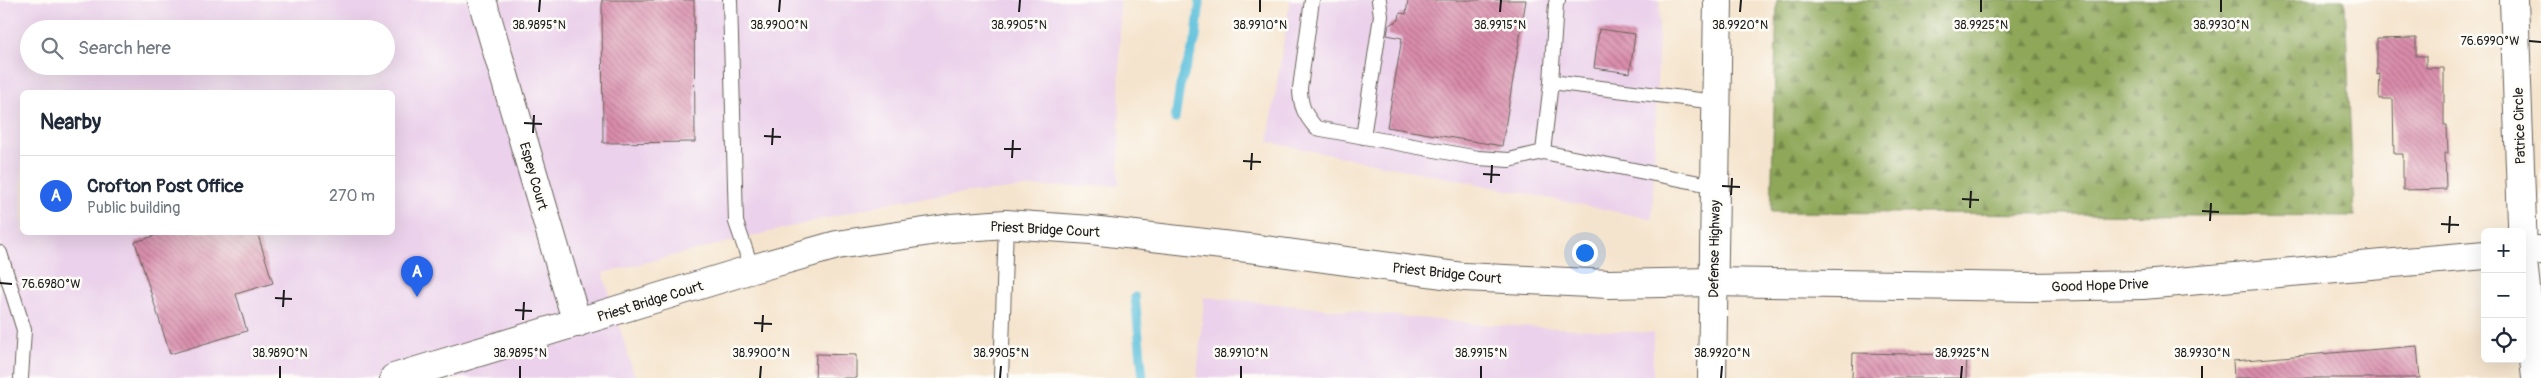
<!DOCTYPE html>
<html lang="en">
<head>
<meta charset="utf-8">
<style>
	body { margin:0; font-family:Pangolin,sans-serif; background:#f2f2f3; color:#1f2937 }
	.controls { position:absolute; right:15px; bottom:15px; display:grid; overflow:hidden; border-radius:8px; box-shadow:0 5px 20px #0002 }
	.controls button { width:45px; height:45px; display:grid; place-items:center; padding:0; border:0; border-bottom:1px solid #e0e1e3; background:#fff; color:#1f2937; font:25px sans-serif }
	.you { position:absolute; left:1584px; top:252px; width:18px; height:18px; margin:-12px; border:4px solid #fff; border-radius:50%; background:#1a73e8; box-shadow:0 0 0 8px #1a73e833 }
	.badge { display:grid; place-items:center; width:32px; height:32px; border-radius:50%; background:#2563eb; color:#fff; font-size:16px; font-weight:700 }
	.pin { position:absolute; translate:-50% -41px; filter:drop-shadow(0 1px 2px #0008) }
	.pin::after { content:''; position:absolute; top:26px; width:18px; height:15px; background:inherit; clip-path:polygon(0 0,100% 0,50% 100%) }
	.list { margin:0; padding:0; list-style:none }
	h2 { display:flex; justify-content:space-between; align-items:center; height:65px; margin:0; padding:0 20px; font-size:21px }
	h2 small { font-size:16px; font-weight:400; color:#747a83 }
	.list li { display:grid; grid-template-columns:32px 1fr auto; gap:15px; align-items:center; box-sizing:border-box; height:80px; padding:0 20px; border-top:1px solid #e0e1e3 }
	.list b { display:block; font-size:19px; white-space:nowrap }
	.list p { margin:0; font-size:16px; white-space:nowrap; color:#747a83 }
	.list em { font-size:16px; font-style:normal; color:#747a83 }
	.icon { flex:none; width:28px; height:28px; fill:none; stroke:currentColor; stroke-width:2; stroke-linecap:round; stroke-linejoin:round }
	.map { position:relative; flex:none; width:2541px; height:378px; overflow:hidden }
	.search { position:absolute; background:#fff; box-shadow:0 5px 20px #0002; left:20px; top:20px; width:375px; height:55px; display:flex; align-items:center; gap:12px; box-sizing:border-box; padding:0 18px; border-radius:28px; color:#747a83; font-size:19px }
	.panel { position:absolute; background:#fff; box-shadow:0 5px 20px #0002; left:20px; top:90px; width:375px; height:145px; border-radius:8px }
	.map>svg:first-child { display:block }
	.built { fill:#ebd1eb; fill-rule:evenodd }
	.forest { fill:url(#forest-firs); stroke:#55623a }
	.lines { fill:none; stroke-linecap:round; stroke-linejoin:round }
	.stream { stroke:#5ec1dc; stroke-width:9 }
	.building { fill:url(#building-back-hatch) }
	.service-casing { stroke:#68625a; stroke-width:16 }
	.minor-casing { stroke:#68625a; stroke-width:30 }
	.tertiary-casing { stroke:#68625a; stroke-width:30 }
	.secondary-casing { stroke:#68625a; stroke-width:30 }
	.service { stroke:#fff; stroke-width:14 }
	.minor { stroke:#fff; stroke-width:28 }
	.tertiary { stroke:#fff; stroke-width:28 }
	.secondary { stroke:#fff; stroke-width:28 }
	.ticks { fill:none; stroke:#1c1c1c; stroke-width:2 }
	.labels { text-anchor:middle; stroke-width:5; stroke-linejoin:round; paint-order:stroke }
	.street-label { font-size:14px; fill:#1c1c1c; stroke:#fdfcf7 }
	.ticks-label { font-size:12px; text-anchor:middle; fill:#1c1c1c; stroke:#fdfcf7; stroke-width:5; stroke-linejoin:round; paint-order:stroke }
</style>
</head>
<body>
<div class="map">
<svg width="2541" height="378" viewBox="0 0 2541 378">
	<defs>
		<pattern id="forest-firs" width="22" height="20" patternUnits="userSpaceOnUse" patternTransform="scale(1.25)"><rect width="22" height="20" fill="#8ea759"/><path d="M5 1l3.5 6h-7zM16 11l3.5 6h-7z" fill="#738749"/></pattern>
		<pattern id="building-back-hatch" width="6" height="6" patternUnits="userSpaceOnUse" patternTransform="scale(1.25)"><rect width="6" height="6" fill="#d98cab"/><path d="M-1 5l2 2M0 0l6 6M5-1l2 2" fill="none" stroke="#af728a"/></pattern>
	</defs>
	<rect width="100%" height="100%" fill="#fdfcf7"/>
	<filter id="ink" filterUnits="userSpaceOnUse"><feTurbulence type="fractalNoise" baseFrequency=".02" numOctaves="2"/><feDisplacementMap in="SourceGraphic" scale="10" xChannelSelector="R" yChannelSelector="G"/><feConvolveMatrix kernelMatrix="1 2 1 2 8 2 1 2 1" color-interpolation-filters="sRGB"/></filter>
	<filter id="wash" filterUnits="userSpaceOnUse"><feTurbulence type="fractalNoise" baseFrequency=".0096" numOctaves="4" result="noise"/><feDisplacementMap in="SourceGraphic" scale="20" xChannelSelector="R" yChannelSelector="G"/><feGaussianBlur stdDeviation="1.12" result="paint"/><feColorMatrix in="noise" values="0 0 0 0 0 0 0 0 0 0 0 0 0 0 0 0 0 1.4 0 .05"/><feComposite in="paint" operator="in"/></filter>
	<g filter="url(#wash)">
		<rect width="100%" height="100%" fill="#f5e4cd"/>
		<path class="built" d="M 0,0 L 1120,0 L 1119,185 L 1030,187 L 900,200 L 603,273 L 635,378 L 0,378 ZM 29,29 L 386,29 L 386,66 L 29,66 ZM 22,92 L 392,92 L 392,232 L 22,232 Z
			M 1290,0 L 1660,0 L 1652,219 L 1268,142 Z
			M 1204,297 L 1479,324 L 1653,333 L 1653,378 L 1197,378 Z"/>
		<path class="forest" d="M 1777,0 L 2345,0 L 2354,216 L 1771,212 Z"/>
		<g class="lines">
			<path class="stream" d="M 1175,119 L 1180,86 L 1196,38 L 1200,0
				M 1135,297 L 1143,378"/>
		</g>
		<g id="blocks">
			<path class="building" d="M 602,0 L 694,0 L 695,142 L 603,143 Z
				M 1408,0 L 1526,0 L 1502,146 L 1387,127 L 1402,38 L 1387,35 L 1389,25 L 1399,20 L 1400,13 L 1406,14 Z
				M 1599,29 L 1635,34 L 1630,73 L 1594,68 Z
				M 2416,38 L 2416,56 L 2426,56 L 2426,68 L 2444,68 L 2444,125 L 2447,125 L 2448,153 L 2445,153 L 2446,189 L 2403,190 L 2403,154 L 2394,154 L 2393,99 L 2379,99 L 2380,74 L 2377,75 L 2377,39 Z
				M 166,232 L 257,232 L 273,283 L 236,294 L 247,331 L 170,354 L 135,242 Z
				M 2417,346 L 2420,378 L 2234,378 L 2233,361 Z
				M 1853,353 L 1967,355 L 1966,378 L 1852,378 Z
				M 816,354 L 856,355 L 856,378 L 815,378 Z"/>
		</g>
	</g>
	<g filter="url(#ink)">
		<use href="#blocks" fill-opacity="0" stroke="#68625a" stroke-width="1"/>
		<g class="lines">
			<defs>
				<path id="service" d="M 730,0 L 736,222 L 752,269
					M 1312,0 L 1300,88 C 1300,106 1305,115 1316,128 L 1478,158 L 1509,160 L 1543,152
					M 1558,0 L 1556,3 L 1551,82 L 1543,152 L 1715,186
					M 1551,82 L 1716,102
					M 1363,137 L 1381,16 L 1379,0
					M 0,253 L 24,330 L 21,378
					M 1001,378 L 1006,224"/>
				<path id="minor" d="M 482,0 L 577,323
					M 2514,0 L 2523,251 L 2541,250
					M 394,378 L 752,269 L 837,245 L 951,228 L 1006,224 L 1091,230 L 1257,249 L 1464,277 L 1609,284 L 1713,282"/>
				<path id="tertiary" d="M 2522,252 L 2536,378
					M 1713,282 L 2032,287 L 2143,285 L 2485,255"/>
				<path id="secondary" d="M 1712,378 L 1718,0"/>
			</defs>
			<use href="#service" class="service-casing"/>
			<use href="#minor" class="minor-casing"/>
			<use href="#tertiary" class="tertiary-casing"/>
			<use href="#secondary" class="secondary-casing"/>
			<use href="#service" class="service"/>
			<use href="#minor" class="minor"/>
			<use href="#tertiary" class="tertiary"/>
			<use href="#secondary" class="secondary"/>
		</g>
	</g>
	<path class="ticks" d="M 539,12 L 540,0M 779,12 L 780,0M 1019,12 L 1020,0M 1260,12 L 1260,0M 1500,12 L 1501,0M 1740,12 L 1741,0M 1981,12 L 1981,0M 2221,12 L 2221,0M 2529,41 L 2541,42M 524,123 L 542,124M 533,133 L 534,115M 764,136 L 781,137M 772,145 L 773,128M 1004,149 L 1021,149M 1012,158 L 1013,140M 1243,161 L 1261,162M 1251,170 L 1252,153M 1483,174 L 1500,175M 1491,183 L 1492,165M 1722,186 L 1740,187M 1731,195 L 1732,178M 1962,199 L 1979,200M 1970,208 L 1971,191M 2202,211 L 2219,212M 2210,221 L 2211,203M 2441,224 L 2459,225M 2449,233 L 2450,216M 0,283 L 12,284M 275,298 L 292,299M 283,307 L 284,290M 515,310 L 532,311M 523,320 L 524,302M 754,323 L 772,324M 762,332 L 763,315M 280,378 L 280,366M 520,378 L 520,366M 760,378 L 761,366M 1000,378 L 1001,366M 1241,378 L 1241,366M 1481,378 L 1481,366M 1721,378 L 1722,366M 1961,378 L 1962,366M 2202,378 L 2202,366"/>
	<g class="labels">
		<g class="street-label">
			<text transform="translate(2519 126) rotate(-92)" y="5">Patrice Circle</text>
			<text transform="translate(534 176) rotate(74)" y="5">Espey Court</text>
			<text transform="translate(1045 229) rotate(3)" y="5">Priest Bridge Court</text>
			<text transform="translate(1714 249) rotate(-89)" y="5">Defense Highway</text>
			<text transform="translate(1447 273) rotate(6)" y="5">Priest Bridge Court</text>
			<text transform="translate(2100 285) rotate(-2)" y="5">Good Hope Drive</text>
			<text transform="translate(650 301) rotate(-17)" y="5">Priest Bridge Court</text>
		</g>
	</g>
	<g class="ticks-label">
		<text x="539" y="29">38.9895°N</text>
		<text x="779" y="29">38.9900°N</text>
		<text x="1019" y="29">38.9905°N</text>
		<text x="1260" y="29">38.9910°N</text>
		<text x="1500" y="29">38.9915°N</text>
		<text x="1740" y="29">38.9920°N</text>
		<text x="1981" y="29">38.9925°N</text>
		<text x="2221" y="29">38.9930°N</text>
		<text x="2490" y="45">76.6990°W</text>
		<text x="51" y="288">76.6980°W</text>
		<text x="280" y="357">38.9890°N</text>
		<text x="520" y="357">38.9895°N</text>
		<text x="761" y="357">38.9900°N</text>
		<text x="1001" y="357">38.9905°N</text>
		<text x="1241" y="357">38.9910°N</text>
		<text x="1481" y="357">38.9915°N</text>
		<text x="1722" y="357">38.9920°N</text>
		<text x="1962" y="357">38.9925°N</text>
		<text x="2202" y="357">38.9930°N</text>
	</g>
</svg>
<div class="controls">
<button>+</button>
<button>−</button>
<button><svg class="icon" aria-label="locate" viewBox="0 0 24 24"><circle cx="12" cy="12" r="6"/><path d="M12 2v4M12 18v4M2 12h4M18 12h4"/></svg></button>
</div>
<div class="you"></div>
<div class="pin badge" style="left:417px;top:297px">A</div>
<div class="search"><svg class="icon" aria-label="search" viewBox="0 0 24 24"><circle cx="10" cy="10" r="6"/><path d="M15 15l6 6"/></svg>Search here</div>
<section class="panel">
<h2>Nearby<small></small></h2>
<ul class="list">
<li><span class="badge">A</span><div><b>Crofton Post Office</b><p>Public building</p></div><em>270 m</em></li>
</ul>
</section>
</div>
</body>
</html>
